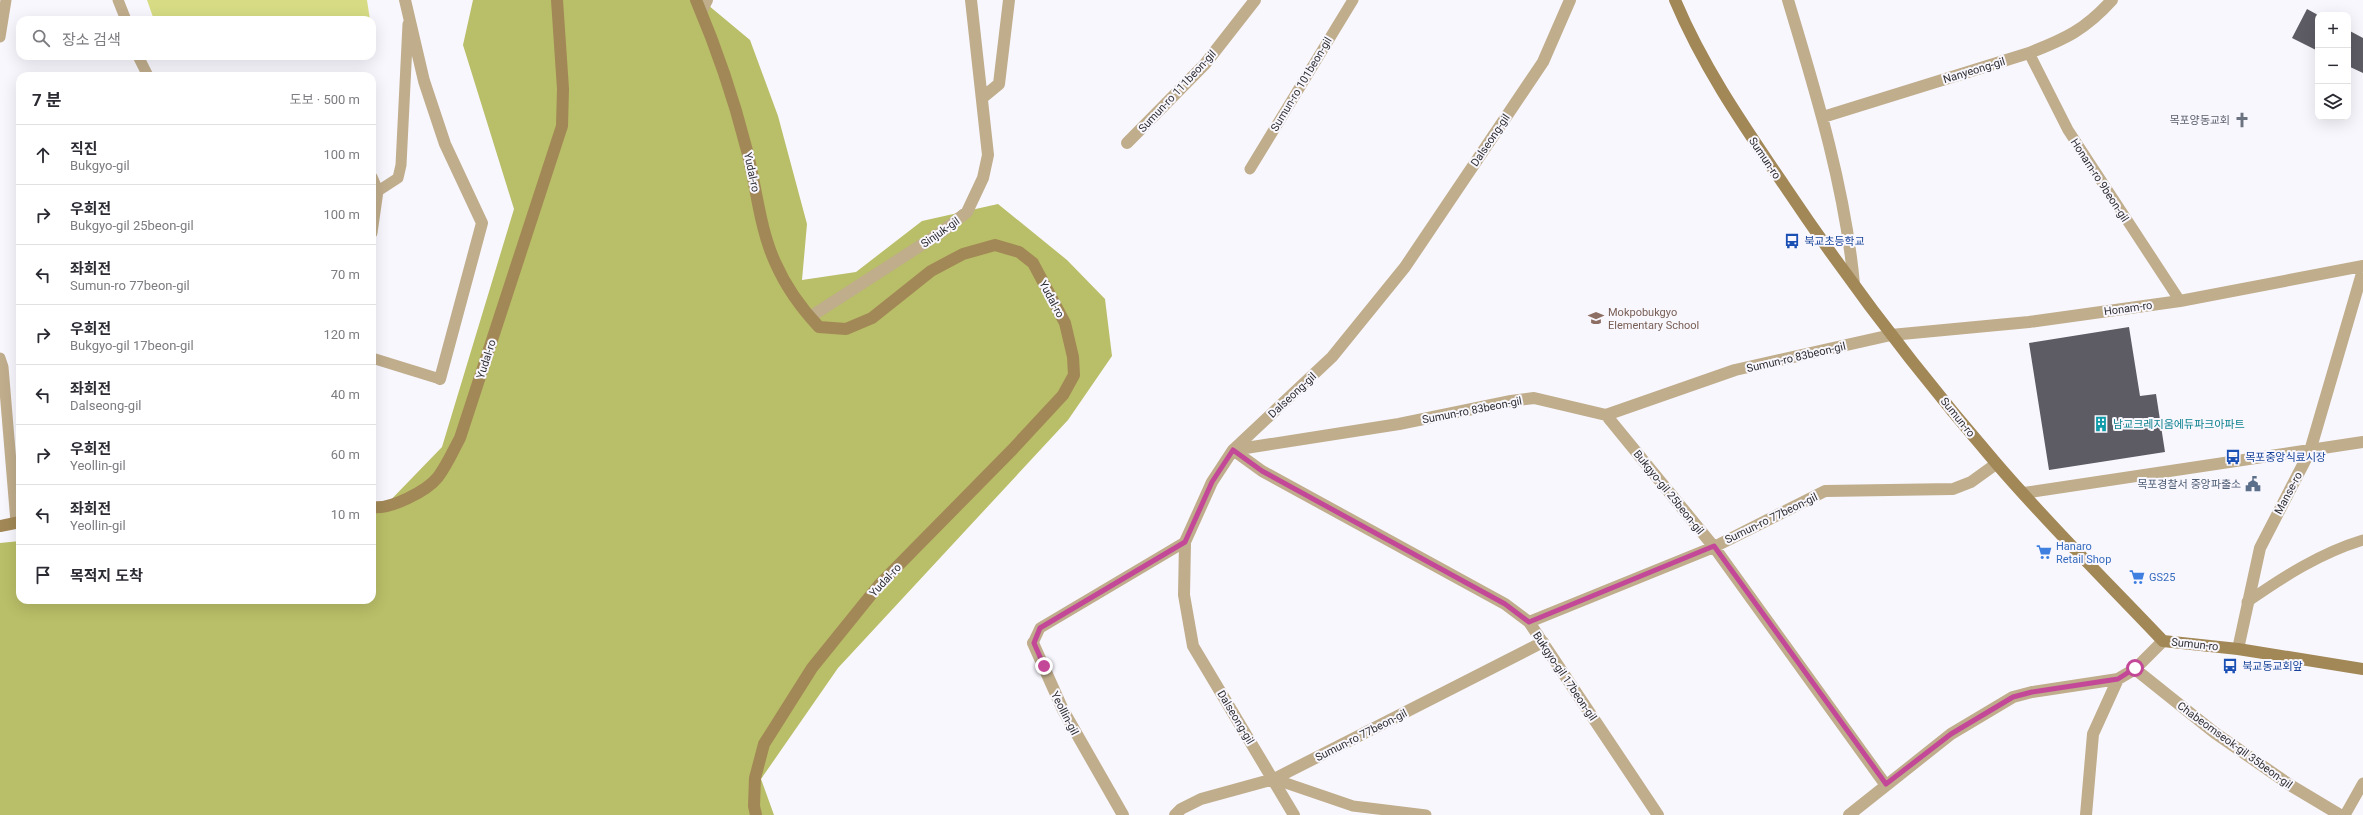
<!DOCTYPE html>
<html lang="ko">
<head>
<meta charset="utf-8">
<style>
	body { margin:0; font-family:Roboto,"Noto Sans KR",sans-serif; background:#f7f7f7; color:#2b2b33 }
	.controls { position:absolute; right:12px; top:12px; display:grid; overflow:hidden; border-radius:8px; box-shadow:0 4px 16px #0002 }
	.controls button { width:36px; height:36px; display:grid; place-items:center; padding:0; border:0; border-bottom:1px solid #e1e1e2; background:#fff; color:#2b2b33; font:20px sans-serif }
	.stop { position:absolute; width:12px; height:12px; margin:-9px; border:3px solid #c44898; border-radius:50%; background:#fff }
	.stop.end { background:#c44898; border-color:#fff; box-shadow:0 1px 4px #0008 }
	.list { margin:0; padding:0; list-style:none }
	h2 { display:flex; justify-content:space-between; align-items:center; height:52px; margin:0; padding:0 16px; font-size:17px }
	h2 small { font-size:13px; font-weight:400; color:#7c7c81 }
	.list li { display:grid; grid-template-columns:26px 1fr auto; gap:12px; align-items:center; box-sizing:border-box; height:60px; padding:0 16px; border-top:1px solid #e1e1e2 }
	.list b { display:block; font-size:15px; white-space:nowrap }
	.list p { margin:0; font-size:13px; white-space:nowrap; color:#7c7c81 }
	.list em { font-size:13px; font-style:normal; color:#7c7c81 }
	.icon { flex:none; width:22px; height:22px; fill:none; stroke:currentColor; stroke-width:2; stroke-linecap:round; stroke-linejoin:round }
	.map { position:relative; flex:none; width:2363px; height:815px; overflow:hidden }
	.search { position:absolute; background:#fff; box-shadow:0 4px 16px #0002; left:16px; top:16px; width:360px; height:44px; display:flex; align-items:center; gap:10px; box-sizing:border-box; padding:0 14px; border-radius:12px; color:#7c7c81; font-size:15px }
	.panel { position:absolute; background:#fff; box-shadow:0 4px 16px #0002; left:16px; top:72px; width:360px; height:532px; border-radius:12px }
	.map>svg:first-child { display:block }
	.green { fill:#d6db84 }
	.forest { fill:#b9be68 }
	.building { fill:#5d5b64 }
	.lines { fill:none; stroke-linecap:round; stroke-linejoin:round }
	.lane { stroke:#bfad8c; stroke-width:11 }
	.street { stroke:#bfad8c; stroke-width:12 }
	.secondary { stroke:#a28856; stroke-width:12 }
	.route { stroke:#c44898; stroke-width:5 }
	.labels { text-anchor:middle; stroke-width:4; stroke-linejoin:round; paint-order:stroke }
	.street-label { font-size:11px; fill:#302f33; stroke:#f9f7fe }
	.worship-label { font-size:11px; fill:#5b616d; stroke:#f9f7fe; text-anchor:end }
	.transit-label { font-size:11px; fill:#164399; stroke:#f9f7fe; text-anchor:start }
	.education-label { font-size:11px; fill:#785e54; stroke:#f9f7fe; text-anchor:start }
	.culture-label { font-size:11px; fill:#0d838f; stroke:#f9f7fe; text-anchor:start }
	.service-label { font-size:11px; fill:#4e5e75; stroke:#f9f7fe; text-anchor:end }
	.shop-label { font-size:11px; fill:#366cbe; stroke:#f9f7fe; text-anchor:start }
</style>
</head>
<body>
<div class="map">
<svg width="2363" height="815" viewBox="0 0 2363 815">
	<rect width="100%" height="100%" fill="#f9f7fe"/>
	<path class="green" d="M 147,0 L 367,0 L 370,20 L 154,20 Z"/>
	<path class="forest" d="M 473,0 L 702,0 L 750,40 L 778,116 L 807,224 L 802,280 L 856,272 L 922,221 L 998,204 L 1067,260 L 1105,299 L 1112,356 L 1068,420 L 838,668 L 761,779 L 774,815 L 0,815 L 0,543 L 20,541 L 20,600 L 372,600 L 372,510 L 382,509 L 442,447 L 514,209 L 463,45 Z"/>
	<path class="building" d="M 2307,9 L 2318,15 L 2318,51 L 2292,38 Z
		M 2348,30 L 2363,38 L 2363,73 L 2348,66 Z
		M 2129,327 L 2140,396 L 2156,394 L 2165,452 L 2049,470 L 2029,343 Z"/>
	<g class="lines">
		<path class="lane" d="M 118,0 L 126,20
			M 0,37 L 6,0
			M 2029,53 L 2068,130 L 2180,301
			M 138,56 L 148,76
			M 1250,169 L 1353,0
			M 372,177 L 378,191 L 372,233
			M 378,191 L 398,178 L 401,165 L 408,24
			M 0,358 L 3,367 L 16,522
			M 372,358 L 440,379
			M 2247,602 C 2283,577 2320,553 2363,540
			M 1033,643 L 1040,628 L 1185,542
			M 1274,779 L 1353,806 L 1426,815
			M 2345,815 L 2363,783"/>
		<path class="street" d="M 405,0 L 424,81 L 445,144 L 482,223 L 440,379
			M 1788,0 C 1816,93 1845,187 1854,284
			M 701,12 L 707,0
			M 982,98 L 999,84 L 1009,0
			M 1823,117 L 2029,53 C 2065,39 2085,30 2112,0
			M 1127,143 L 1205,64 L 1255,0
			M 810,317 L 940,233 L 967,212 L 983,178 L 988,155 L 971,0
			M 1606,415 L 1714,547 L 1885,784
			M 1233,450 L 1399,424 L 1511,401 L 1534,398 L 1606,415 L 1735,370 L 1891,335 L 2029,322 L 2180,301 L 2363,266
			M 1233,450 L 1262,471 L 1505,604 L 1529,622 L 1658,815
			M 2024,493 L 2363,442
			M 1529,622 L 1714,547 L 1825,491 L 1953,489 L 1971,482 L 1996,464
			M 1033,643 L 1063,710 L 1123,815
			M 2238,649 L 2260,548 L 2310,451 L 2363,270
			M 2135,669 L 2215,733 L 2290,785 L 2340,815
			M 1175,815 L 1181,809 L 1201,799 L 1274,779 L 1543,642
			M 1294,815 L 1193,646 L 1184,595 L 1185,542 L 1212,482 L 1233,450 L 1332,357 L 1405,267 L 1543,62 L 1570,0
			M 1849,815 L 1951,734 L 2013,697 L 2032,692 L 2118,679
			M 2086,815 L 2093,734 L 2118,679 L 2135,669 L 2163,641"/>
		<path class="secondary" d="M 696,0 C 716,47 733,96 746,147 C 756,183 759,227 775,262 C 785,285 801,308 819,327 L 846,329 L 872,318 L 931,271 L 963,254 L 995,245 L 1019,252 L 1033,263 L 1065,323 L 1073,357 L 1074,375 L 1063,395 L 1012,450 L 879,585 L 812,668 L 764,744 L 755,778 L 754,806 L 756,815
			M 1675,0 C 1703,67 1744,126 1784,185 C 1849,282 1920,375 1996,463 C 2049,525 2107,582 2163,641 L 2238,649 L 2363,669
			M 372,507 C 390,510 427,491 438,477 C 447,465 453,451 460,438 L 562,126 L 563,89 L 557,0
			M 0,526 L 20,522"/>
	</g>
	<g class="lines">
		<path class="route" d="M 1044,666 L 1034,643 L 1040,628 L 1185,542 L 1212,482 L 1233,450 L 1262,471 L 1505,604 L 1529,622 L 1714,546 L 1886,784 L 1951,734 L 2013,697 L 2032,692 L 2118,679 L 2135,668"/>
	</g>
	<defs>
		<symbol id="church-bare" viewBox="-9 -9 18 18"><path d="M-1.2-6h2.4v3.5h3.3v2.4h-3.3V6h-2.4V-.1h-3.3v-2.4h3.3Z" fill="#6b7280" stroke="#f9f7fe" stroke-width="2.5" paint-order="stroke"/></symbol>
		<symbol id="bus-bare" viewBox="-9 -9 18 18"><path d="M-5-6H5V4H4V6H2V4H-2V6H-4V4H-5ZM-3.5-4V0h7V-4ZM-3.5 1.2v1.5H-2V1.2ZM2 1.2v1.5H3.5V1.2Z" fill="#1a4fb4" stroke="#f9f7fe" stroke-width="2.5" paint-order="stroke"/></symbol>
		<symbol id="school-bare" viewBox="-9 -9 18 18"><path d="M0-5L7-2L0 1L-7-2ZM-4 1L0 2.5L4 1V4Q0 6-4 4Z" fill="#8d6e63" stroke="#f9f7fe" stroke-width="2.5" paint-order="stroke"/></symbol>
		<symbol id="building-bare" viewBox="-9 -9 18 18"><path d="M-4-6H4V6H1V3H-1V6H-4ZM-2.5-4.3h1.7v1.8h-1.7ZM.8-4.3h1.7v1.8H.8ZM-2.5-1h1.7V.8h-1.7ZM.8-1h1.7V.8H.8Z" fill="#0f9aa8" stroke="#f9f7fe" stroke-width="2.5" paint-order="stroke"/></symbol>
		<symbol id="civic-bare" viewBox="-9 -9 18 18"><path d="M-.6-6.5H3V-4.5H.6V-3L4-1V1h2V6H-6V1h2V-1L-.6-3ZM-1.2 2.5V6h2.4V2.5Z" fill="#5c6f8a" stroke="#f9f7fe" stroke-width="2.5" paint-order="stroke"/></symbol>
		<symbol id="supermarket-bare" viewBox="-9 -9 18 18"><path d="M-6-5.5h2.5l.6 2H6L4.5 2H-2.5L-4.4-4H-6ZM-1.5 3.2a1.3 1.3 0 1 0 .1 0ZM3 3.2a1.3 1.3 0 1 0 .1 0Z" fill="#3f7fe0" stroke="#f9f7fe" stroke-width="2.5" paint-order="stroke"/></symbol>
	</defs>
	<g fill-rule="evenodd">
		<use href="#church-bare" x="2231" y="109" width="22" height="22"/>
		<use href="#bus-bare" x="1781" y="230" width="22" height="22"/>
		<use href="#school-bare" x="1585" y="307" width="22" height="22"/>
		<use href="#building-bare" x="2090" y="413" width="22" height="22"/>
		<use href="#bus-bare" x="2222" y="446" width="22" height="22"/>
		<use href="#civic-bare" x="2242" y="473" width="22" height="22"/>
		<use href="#supermarket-bare" x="2033" y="541" width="22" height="22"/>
		<use href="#supermarket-bare" x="2126" y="566" width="22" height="22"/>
		<use href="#bus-bare" x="2219" y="655" width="22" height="22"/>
	</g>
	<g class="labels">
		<g class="street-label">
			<text transform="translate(1974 70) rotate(-17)" y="4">Nanyeong-gil</text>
			<text transform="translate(1301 84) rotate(-59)" y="4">Sumun-ro 101beon-gil</text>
			<text transform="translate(1177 91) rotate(-47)" y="4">Sumun-ro 111beon-gil</text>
			<text transform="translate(1490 140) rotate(-56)" y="4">Dalseong-gil</text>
			<text transform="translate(1765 158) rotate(56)" y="4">Sumun-ro</text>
			<text transform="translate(752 172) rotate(78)" y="4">Yudal-ro</text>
			<text transform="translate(2100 180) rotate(57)" y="4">Honam-ro 9beon-gil</text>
			<text transform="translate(940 232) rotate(-35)" y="4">Sinjuk-gil</text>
			<text transform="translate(1052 299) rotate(62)" y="4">Yudal-ro</text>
			<text transform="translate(2128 308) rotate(-8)" y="4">Honam-ro</text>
			<text transform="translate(1796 357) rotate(-13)" y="4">Sumun-ro 83beon-gil</text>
			<text transform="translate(486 359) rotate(-72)" y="4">Yudal-ro</text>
			<text transform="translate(1292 395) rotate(-43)" y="4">Dalseong-gil</text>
			<text transform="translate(1472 410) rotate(-11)" y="4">Sumun-ro 83beon-gil</text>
			<text transform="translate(1958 417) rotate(51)" y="4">Sumun-ro</text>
			<text transform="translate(1669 492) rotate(51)" y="4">Bukgyo-gil 25beon-gil</text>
			<text transform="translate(2288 493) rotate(-62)" y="4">Manse-ro</text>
			<text transform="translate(1771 518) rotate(-26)" y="4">Sumun-ro 77beon-gil</text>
			<text transform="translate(885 580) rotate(-47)" y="4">Yudal-ro</text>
			<text transform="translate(2195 644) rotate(6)" y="4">Sumun-ro</text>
			<text transform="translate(1565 676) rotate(56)" y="4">Bukgyo-gil 17beon-gil</text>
			<text transform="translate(1065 713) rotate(63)" y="4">Yeollin-gil</text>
			<text transform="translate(1236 717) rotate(59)" y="4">Dalseong-gil</text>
			<text transform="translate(1361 735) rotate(-27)" y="4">Sumun-ro 77beon-gil</text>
			<text transform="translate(2235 745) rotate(36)" y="4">Chabeomseok-gil 35beon-gil</text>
		</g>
		<g class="worship-label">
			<text x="2230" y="124">목포양동교회</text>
		</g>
		<g class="transit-label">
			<text x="1804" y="245">북교초등학교</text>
			<text x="2245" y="461">목포중앙식료시장</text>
			<text x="2242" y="670">북교동교회앞</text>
		</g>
		<g class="education-label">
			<text x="1608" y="316">Mokpobukgyo<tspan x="1608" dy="13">Elementary School</tspan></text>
		</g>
		<g class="culture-label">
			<text x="2113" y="428">남교크레지움에듀파크아파트</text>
		</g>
		<g class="service-label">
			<text x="2241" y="488">목포경찰서 중앙파출소</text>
		</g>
		<g class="shop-label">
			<text x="2056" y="550">Hanaro<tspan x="2056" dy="13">Retail Shop</tspan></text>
			<text x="2149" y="581">GS25</text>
		</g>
	</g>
</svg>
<div class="controls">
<button>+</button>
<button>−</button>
<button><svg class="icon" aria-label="layers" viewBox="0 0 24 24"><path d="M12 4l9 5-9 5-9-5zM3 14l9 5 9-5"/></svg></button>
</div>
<div class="stop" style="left:2135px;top:668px"></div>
<div class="stop end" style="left:1044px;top:666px"></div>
<div class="search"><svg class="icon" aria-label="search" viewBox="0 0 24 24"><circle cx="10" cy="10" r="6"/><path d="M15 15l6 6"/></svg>장소 검색</div>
<section class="panel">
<h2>7 분<small>도보 · 500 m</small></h2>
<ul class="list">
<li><svg class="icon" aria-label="ahead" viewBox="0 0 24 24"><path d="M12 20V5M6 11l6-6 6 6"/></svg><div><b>직진</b><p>Bukgyo-gil</p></div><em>100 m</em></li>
<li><svg class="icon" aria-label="right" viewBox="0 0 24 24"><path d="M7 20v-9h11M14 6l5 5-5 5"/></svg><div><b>우회전</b><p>Bukgyo-gil 25beon-gil</p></div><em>100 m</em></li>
<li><svg class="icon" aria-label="left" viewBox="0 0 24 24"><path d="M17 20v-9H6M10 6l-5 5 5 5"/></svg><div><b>좌회전</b><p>Sumun-ro 77beon-gil</p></div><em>70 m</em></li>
<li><svg class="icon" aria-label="right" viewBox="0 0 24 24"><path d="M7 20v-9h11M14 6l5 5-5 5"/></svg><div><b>우회전</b><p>Bukgyo-gil 17beon-gil</p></div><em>120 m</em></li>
<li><svg class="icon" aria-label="left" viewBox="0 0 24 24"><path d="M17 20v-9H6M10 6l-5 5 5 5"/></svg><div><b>좌회전</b><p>Dalseong-gil</p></div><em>40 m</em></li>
<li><svg class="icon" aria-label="right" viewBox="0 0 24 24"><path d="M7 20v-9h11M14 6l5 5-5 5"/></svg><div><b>우회전</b><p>Yeollin-gil</p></div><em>60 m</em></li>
<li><svg class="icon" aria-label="left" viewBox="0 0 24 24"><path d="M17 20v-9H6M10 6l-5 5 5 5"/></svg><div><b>좌회전</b><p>Yeollin-gil</p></div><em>10 m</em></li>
<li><svg class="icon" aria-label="arrive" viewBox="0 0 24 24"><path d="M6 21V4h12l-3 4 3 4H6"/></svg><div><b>목적지 도착</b></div></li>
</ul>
</section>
</div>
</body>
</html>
